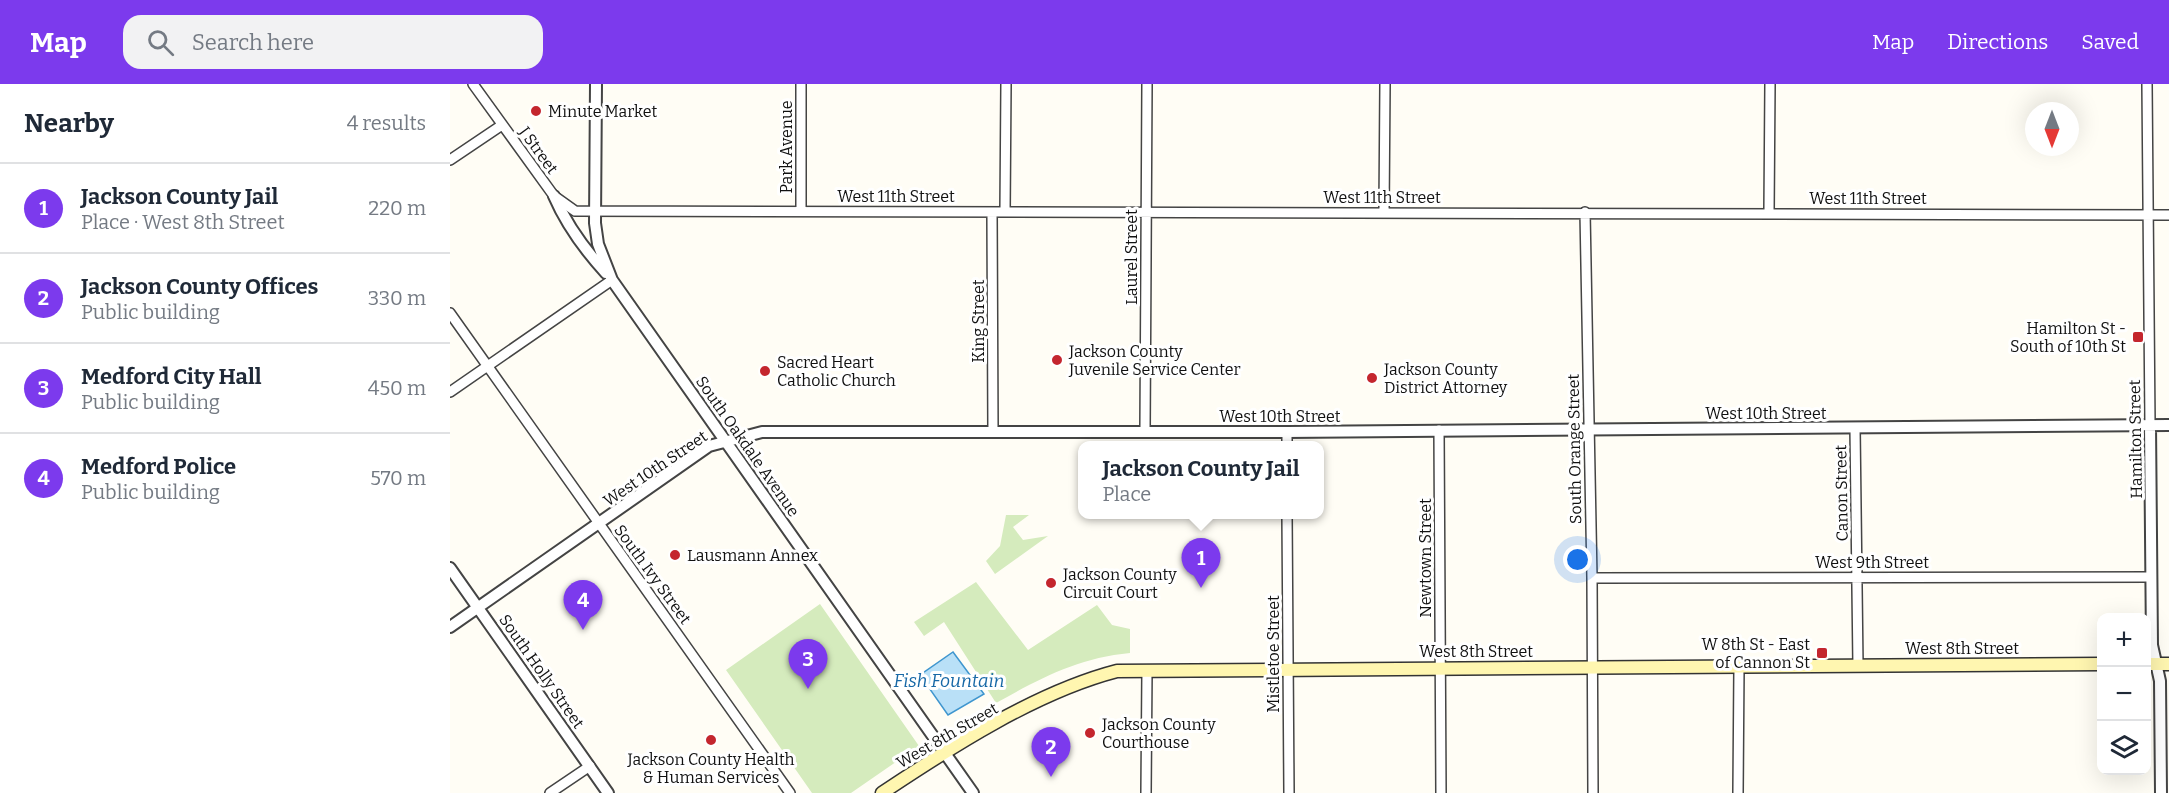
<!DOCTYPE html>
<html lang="en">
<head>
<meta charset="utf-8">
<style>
	body { margin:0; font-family:Bitter,serif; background:#f2f2f3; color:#1f2937 }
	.controls { position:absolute; right:18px; bottom:18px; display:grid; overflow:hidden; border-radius:12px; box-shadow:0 6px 24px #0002 }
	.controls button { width:54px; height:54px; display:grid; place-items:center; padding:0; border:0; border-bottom:2px solid #e0e1e3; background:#fff; color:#1f2937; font:30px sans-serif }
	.compass { position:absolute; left:1575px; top:18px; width:54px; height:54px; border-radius:50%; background:#fff; box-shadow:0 6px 24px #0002; rotate:180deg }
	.you { position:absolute; left:1128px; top:476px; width:21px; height:21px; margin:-15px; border:4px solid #fff; border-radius:50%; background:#1a73e8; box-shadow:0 0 0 9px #1a73e833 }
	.badge { display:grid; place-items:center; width:39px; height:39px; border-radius:50%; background:#7c3aed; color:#fff; font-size:20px; font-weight:700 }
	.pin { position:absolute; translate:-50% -50px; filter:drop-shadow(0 2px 3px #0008) }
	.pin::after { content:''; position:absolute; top:32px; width:21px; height:18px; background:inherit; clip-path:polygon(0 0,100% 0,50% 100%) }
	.popup { position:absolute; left:628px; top:357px; width:246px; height:78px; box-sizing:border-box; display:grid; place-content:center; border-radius:12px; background:#fff; filter:drop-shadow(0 2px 4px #0005); font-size:20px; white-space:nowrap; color:#747a83 }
	.popup b { font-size:22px; color:#1f2937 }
	.popup::after { content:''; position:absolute; left:50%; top:100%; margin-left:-12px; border:12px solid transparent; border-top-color:#fff }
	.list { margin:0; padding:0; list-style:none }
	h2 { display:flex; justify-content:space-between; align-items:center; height:78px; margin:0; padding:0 24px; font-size:26px }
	h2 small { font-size:20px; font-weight:400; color:#747a83 }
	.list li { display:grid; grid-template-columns:39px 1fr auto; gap:18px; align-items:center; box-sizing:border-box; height:90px; padding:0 24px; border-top:2px solid #e0e1e3 }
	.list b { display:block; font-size:22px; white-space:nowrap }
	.list p { margin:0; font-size:20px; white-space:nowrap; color:#747a83 }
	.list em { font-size:20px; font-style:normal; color:#747a83 }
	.icon { flex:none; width:33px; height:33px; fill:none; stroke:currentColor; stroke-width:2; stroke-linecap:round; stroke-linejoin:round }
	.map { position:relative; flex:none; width:1719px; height:709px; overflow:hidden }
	header { display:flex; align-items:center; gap:36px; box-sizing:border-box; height:84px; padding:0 30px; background:#7c3aed; color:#fff }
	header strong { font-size:28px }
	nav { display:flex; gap:33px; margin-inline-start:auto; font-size:21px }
	.search { width:420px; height:54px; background:#f2f2f3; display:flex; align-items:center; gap:15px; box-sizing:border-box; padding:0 21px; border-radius:18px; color:#747a83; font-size:22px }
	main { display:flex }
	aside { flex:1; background:#fff }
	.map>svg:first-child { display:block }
	.green { fill:#d5ebbd }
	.water { fill:#b9e0f7; stroke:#3f96cf; stroke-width:1.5 }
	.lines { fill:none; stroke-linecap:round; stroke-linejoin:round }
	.minor-casing { stroke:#444; stroke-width:12 }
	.tertiary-casing { stroke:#444; stroke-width:14 }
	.secondary-casing { stroke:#333; stroke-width:15 }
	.minor { stroke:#fff; stroke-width:9 }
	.tertiary { stroke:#fff; stroke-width:10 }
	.secondary { stroke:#fff6b0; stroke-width:12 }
	.poi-dot { fill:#c4262e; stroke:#fff; stroke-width:2 }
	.labels { text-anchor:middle; stroke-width:6; stroke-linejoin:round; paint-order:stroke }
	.poi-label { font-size:16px; fill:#111; stroke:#fff; text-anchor:start }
	.street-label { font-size:16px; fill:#111; stroke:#fff }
	.water-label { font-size:18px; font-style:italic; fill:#1768a6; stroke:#fff }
</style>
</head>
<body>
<header>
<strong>Map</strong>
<div class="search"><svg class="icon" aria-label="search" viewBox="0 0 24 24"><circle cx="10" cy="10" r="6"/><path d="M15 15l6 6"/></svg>Search here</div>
<nav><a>Map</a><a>Directions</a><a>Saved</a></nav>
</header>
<main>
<aside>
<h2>Nearby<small>4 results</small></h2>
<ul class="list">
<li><span class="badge">1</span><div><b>Jackson County Jail</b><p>Place · West 8th Street</p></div><em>220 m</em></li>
<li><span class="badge">2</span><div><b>Jackson County Offices</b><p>Public building</p></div><em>330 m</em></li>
<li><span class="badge">3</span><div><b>Medford City Hall</b><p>Public building</p></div><em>450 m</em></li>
<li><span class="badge">4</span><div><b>Medford Police</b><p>Public building</p></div><em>570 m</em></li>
</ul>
</aside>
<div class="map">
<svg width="1719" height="709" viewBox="0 0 1719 709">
	<rect width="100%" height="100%" fill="#fffdf5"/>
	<path class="green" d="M 556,431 L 579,431 L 563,443 L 573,456 L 598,452 L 545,490 L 536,477 L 550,462 Z
		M 526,498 L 578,566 L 647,521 L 662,541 L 680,545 L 680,569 C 628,574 591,594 546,619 L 494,538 L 474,552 L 464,538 Z
		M 370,520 L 469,662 L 401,709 L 362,709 L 276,586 Z"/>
	<path class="water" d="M 503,568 L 534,610 L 498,631 L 470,591 Z"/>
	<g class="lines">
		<defs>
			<path id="minor" d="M 23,0 L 104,112 L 125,127 L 1719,131
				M 351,0 L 351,127
				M 1697,0 L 1700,341
				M 0,76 L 52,41
				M 542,128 L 543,347
				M 555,128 L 556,0
				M 934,128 L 935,0
				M 1135,128 L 1142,494 L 1143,709
				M 1319,128 L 1320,0
				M 0,229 L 340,709
				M 0,308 L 162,196
				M 1405,344 L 1408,582
				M 989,346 L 991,709
				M 695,347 L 697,0
				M 837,348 L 837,362
				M 837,430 L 839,709
				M 1142,494 L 1701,493
				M 100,709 L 140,682
				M 696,709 L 697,586
				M 1288,709 L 1289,583"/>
			<path id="tertiary" d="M 146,0 L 145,139 L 148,160 L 162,196 L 523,709
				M 104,112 C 117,142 134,165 156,189
				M 1700,341 L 1702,561 L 1710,597 L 1711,709
				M 0,484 L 158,709
				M 0,543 L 259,362 L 312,348 L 837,348 L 1719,341"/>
			<path id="secondary" d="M 1696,580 L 1719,580
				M 432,709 C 501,663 586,608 667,587 L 1652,580"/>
		</defs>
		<use href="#minor" class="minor-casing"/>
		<use href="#tertiary" class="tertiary-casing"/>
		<use href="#secondary" class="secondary-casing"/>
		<use href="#minor" class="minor"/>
		<use href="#tertiary" class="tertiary"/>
		<use href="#secondary" class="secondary"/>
	</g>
	<g class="poi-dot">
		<circle cx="86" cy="27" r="6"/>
		<rect x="1682" y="247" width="12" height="12" rx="3"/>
		<circle cx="607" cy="276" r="6"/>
		<circle cx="315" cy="287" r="6"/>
		<circle cx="922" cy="294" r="6"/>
		<circle cx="225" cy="471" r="6"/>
		<circle cx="601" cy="499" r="6"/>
		<rect x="1366" y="563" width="12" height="12" rx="3"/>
		<circle cx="640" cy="649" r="6"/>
		<circle cx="261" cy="656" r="6"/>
	</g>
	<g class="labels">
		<g class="poi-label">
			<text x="98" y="33">Minute Market</text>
			<text x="1676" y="250" text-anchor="end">Hamilton St -<tspan x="1676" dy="18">South of 10th St</tspan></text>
			<text x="619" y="273">Jackson County<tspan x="619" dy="18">Juvenile Service Center</tspan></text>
			<text x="327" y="284">Sacred Heart<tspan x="327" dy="18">Catholic Church</tspan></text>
			<text x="934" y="291">Jackson County<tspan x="934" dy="18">District Attorney</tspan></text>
			<text x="237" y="477">Lausmann Annex</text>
			<text x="613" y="496">Jackson County<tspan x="613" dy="18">Circuit Court</tspan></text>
			<text x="1360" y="566" text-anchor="end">W 8th St - East<tspan x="1360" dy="18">of Cannon St</tspan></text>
			<text x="652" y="646">Jackson County<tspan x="652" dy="18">Courthouse</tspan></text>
			<text x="261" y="681" text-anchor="middle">Jackson County Health<tspan x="261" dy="18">&amp; Human Services</tspan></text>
		</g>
		<g class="street-label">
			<text transform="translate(336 63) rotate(-90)" y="6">Park Avenue</text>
			<text transform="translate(89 66) rotate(54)" y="6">J Street</text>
			<text x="446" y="118">West 11th Street</text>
			<text x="932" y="119">West 11th Street</text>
			<text x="1418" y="120">West 11th Street</text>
			<text transform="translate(681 173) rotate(-90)" y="6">Laurel Street</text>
			<text transform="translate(528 237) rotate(-90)" y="6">King Street</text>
			<text x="1316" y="335">West 10th Street</text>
			<text x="830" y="338">West 10th Street</text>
			<text transform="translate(1685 355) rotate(-91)" y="6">Hamilton Street</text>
			<text transform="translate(298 362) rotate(55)" y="6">South Oakdale Avenue</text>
			<text transform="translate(1124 365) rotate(-91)" y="6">South Orange Street</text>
			<text transform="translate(205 384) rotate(-34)" y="6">West 10th Street</text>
			<text transform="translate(1391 409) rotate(-91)" y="6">Canon Street</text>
			<text transform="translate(975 474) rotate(-90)" y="6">Newtown Street</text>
			<text x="1422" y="484">West 9th Street</text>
			<text transform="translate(203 490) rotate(54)" y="6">South Ivy Street</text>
			<text x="1512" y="570">West 8th Street</text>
			<text x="1026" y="573">West 8th Street</text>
			<text transform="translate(823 570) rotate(-90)" y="6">Mistletoe Street</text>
			<text transform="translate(92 587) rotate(55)" y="6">South Holly Street</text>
			<text transform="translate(497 651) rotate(-30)" y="6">West 8th Street</text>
		</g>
		<g class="water-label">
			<text x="499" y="603">Fish Fountain</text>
		</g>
	</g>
</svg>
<div class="controls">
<button>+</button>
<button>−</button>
<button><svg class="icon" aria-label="layers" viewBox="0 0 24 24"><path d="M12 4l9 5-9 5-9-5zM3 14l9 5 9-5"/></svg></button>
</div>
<svg class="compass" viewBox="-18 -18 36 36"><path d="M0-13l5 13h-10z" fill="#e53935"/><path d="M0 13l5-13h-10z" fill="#747a83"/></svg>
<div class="you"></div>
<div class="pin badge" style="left:751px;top:504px">1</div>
<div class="popup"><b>Jackson County Jail</b>Place</div>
<div class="pin badge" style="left:601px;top:693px">2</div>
<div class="pin badge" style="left:358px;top:605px">3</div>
<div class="pin badge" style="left:133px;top:546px">4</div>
</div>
</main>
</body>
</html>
